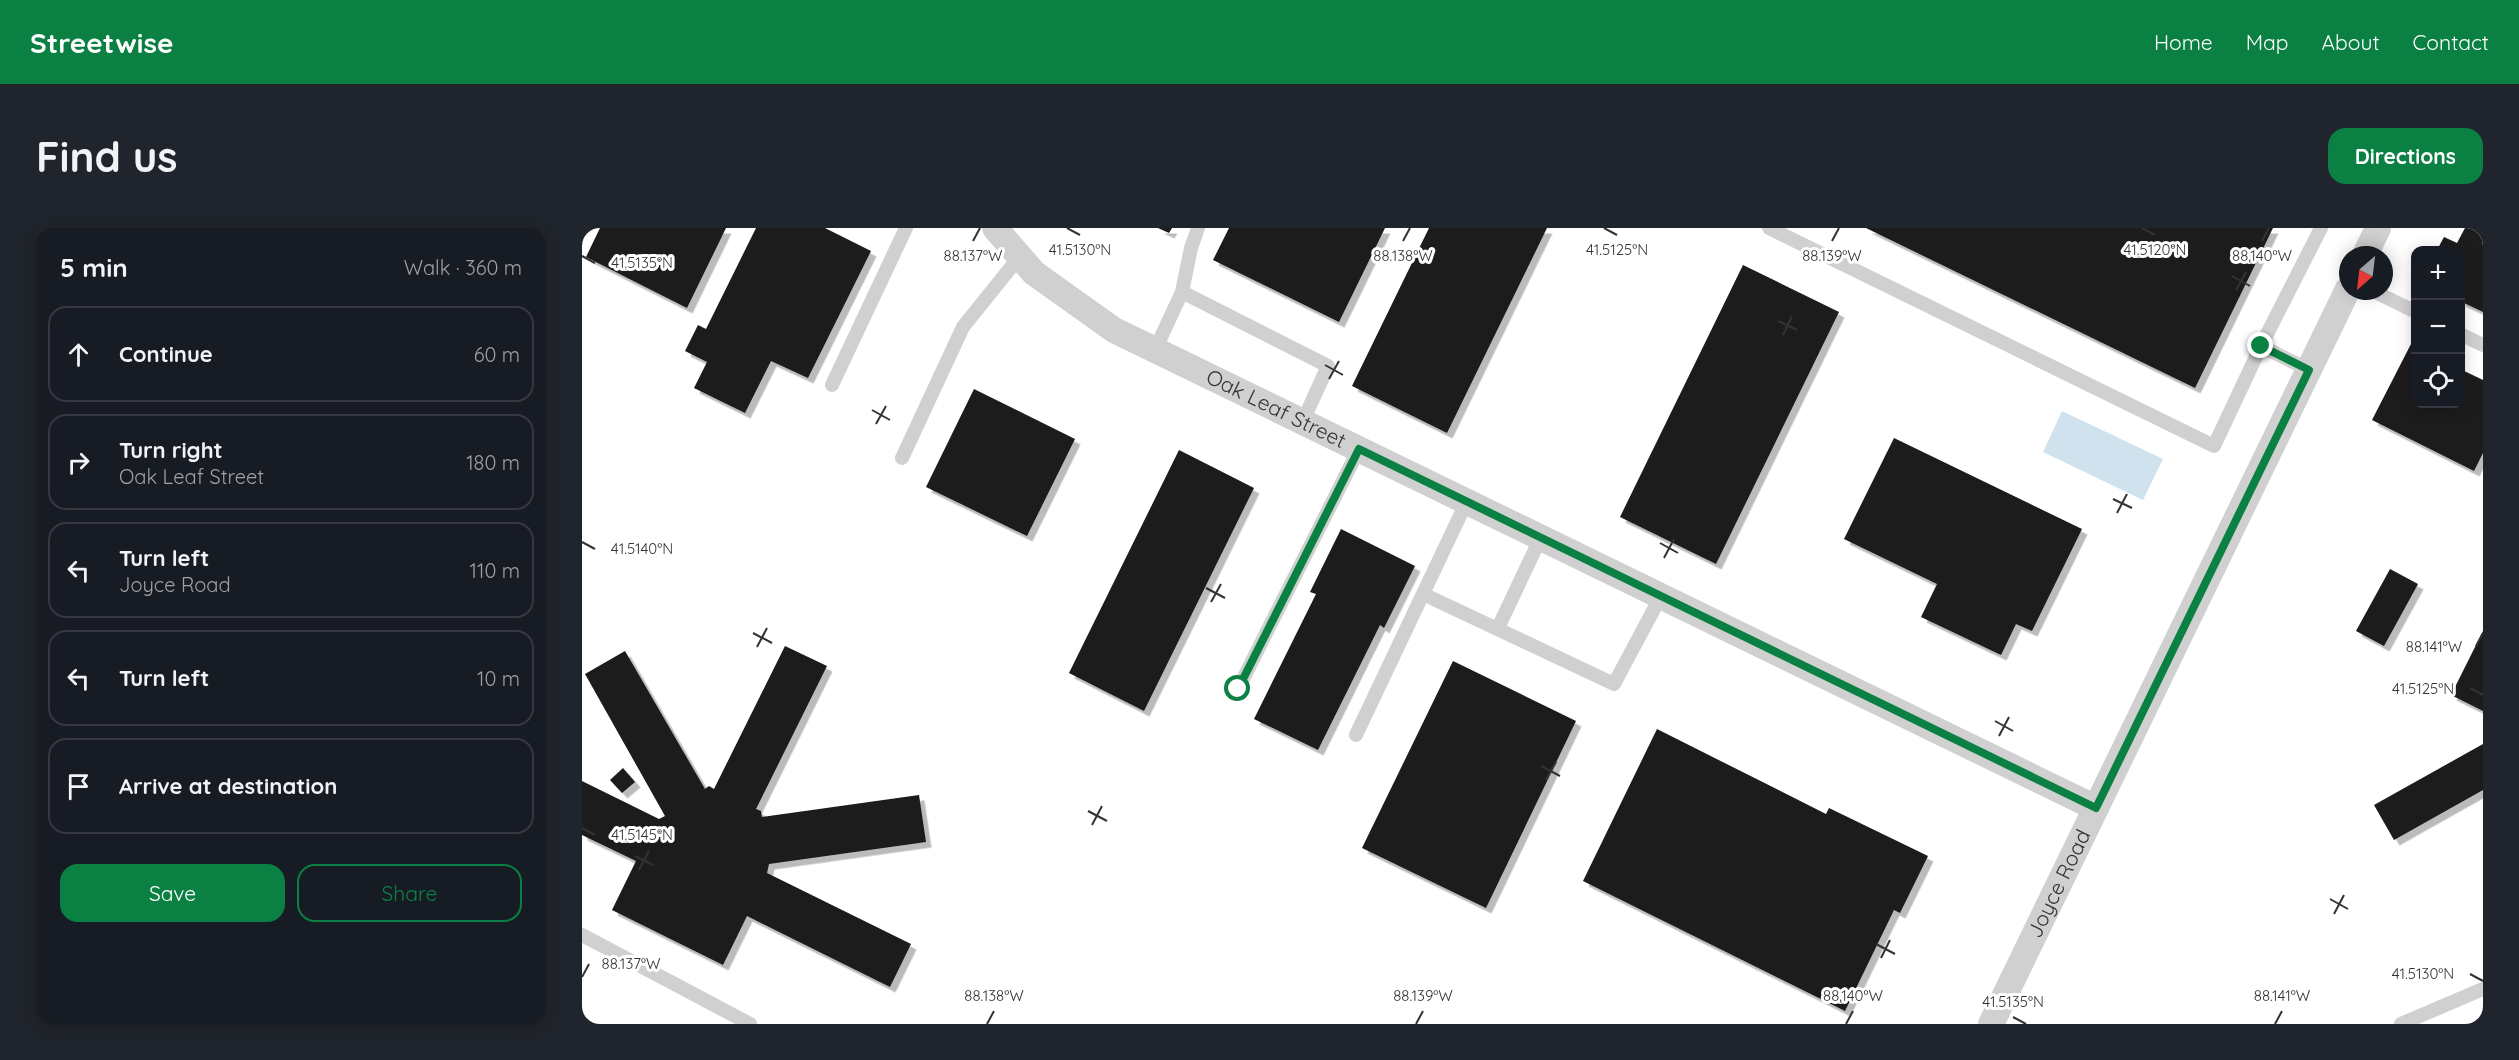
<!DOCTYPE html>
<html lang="en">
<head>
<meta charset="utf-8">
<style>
	body { margin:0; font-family:Quicksand,sans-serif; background:#20242c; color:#f1f3f6 }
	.controls { position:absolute; right:18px; top:18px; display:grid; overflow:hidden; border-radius:12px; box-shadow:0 3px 15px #0003 }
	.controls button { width:54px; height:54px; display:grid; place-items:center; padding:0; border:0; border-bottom:2px solid #363941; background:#171b24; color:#f1f3f6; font:30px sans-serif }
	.compass { position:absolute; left:1757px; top:18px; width:54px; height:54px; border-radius:50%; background:#171b24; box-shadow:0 3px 15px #0003; rotate:208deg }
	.stop { position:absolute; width:18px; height:18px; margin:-14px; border:4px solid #0b8043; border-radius:50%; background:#fff }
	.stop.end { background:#0b8043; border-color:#fff; box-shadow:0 2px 6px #0008 }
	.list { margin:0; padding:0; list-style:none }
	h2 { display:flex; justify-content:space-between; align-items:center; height:78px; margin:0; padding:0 24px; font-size:26px }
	h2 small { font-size:20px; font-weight:400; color:#9ea1a6 }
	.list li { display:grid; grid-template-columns:39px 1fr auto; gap:18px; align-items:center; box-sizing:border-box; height:96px; margin:0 12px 12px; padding:0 12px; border:2px solid #363941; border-radius:18px }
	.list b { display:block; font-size:22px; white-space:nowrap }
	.list p { margin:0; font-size:20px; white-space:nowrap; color:#9ea1a6 }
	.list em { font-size:20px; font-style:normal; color:#9ea1a6 }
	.actions { display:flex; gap:12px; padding:18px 24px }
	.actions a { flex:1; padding:14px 0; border:2px solid #0b8043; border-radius:18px; text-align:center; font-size:21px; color:#0b8043 }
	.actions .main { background:#0b8043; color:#fff }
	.icon { flex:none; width:33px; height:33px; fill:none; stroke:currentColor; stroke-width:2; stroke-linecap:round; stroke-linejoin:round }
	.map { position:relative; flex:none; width:1901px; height:796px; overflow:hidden; border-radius:18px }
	header { display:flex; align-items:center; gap:36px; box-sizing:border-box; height:84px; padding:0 30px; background:#0b8043; color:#fff }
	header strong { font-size:28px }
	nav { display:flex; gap:33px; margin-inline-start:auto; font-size:21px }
	.intro { display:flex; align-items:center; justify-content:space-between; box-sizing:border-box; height:144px; padding:0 36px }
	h1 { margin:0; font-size:42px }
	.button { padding:15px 27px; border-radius:18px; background:#0b8043; color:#fff; font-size:21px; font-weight:700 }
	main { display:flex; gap:36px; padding:0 36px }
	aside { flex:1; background:#171b24; border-radius:18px; box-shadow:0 3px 15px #0003 }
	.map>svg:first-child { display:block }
	.water { fill:#cfe2ee }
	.building { fill:#1a1a1a; filter:url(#shadow) }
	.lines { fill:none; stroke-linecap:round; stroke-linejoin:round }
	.lane { stroke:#d0d0d0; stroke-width:14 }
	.street { stroke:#d0d0d0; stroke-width:26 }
	.route { stroke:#0b8043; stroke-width:8 }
	.ticks { fill:none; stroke:#333; stroke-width:2 }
	.labels { text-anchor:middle; stroke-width:6; stroke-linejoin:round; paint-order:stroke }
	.street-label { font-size:21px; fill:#333; stroke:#fff }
	.ticks-label { font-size:15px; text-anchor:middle; fill:#333; stroke:#fff; stroke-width:6; stroke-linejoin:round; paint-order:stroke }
</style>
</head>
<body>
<header>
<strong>Streetwise</strong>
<nav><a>Home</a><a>Map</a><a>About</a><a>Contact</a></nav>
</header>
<div class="intro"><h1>Find us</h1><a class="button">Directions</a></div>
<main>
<aside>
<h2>5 min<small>Walk · 360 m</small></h2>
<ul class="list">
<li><svg class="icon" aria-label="ahead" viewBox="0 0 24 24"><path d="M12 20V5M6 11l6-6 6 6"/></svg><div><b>Continue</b></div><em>60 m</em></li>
<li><svg class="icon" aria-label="right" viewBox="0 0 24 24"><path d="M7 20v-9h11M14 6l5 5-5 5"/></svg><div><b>Turn right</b><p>Oak Leaf Street</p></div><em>180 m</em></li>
<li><svg class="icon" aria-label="left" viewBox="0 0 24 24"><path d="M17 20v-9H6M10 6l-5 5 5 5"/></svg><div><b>Turn left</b><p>Joyce Road</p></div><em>110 m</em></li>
<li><svg class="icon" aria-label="left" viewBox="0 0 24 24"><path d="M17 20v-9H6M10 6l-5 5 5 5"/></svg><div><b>Turn left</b></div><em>10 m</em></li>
<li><svg class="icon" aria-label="arrive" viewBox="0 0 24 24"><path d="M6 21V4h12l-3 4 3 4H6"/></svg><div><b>Arrive at destination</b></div></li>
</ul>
<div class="actions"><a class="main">Save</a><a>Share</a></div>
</aside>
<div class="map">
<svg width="1901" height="796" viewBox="0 0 1901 796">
	<defs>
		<filter id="shadow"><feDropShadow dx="5.5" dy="5.5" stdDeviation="0" flood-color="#0004"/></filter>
	</defs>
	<rect width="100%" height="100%" fill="#fff"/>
	<path class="water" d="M 1480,183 L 1581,231 L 1561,272 L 1461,224 Z"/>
	<path class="building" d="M 18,0 L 144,0 L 105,80 L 4,29 Z
		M 174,0 L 243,0 L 289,23 L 226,150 L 189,133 L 163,185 L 112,160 L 125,134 L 103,123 L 116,97 L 124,101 Z
		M 576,0 L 590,0 L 587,5 Z
		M 647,0 L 803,0 L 757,94 L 631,32 Z
		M 847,0 L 965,0 L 865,205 L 770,158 Z
		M 1284,0 L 1691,0 L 1613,160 Z
		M 1883,0 L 1896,0 L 1901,3 L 1901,84 L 1878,73 L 1878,22 L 1855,22 L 1862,9 L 1875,15 Z
		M 1161,37 L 1257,84 L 1134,336 L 1038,289 Z
		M 1829,116 L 1834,118 L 1834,176 L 1878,176 L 1878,141 L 1901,152 L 1901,225 L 1892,243 L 1790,192 Z
		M 392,161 L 493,211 L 445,308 L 344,259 Z
		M 1312,210 L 1500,301 L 1450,403 L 1434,396 L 1419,427 L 1339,389 L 1355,356 L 1262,311 Z
		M 597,222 L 672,260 L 562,483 L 487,445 Z
		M 759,301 L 833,338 L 802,400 L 798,397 L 736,522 L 672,491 L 734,366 L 728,364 Z
		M 1808,341 L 1836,356 L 1802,418 L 1774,403 Z
		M 1901,403 L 1901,483 L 1869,467 Z
		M 203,418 L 245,438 L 174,581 L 179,583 L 180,589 L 337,567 L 344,614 L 187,636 L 185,645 L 329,716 L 308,759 L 165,688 L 141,737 L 30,682 L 54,633 L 0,607 L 0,553 L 77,591 L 83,588 L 3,446 L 43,423 L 123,561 L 127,558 L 132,561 Z
		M 871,433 L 994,493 L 904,680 L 780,620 Z
		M 1075,501 L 1244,586 L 1247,580 L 1346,628 L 1318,685 L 1312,682 L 1263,783 L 1001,653 Z
		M 1901,516 L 1901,562 L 1812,612 L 1792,577 Z
		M 41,540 L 53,554 L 40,565 L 28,552 Z"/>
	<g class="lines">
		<path class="lane" d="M 1187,0 L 1632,218 L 1679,118 L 1727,142
			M 1791,63 L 1834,84
			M 600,64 L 609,20 L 616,0
			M 1878,106 L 1901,117
			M 1679,118 L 1739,0
			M 573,122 L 600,64 L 746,138 L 721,193
			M 250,157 L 324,0
			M 320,230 L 381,99 L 438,28
			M 841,366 L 1032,456 L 1079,368
			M 916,400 L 959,309
			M 656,461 L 777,221
			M 774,507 L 885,273
			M 0,707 L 168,796
			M 1819,796 L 1901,761"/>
		<g class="street">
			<path id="s1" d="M 413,0 L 452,45 L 532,102 L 1514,580"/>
			<path d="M 1783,27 L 1796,0"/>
			<path id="s2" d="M 1409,796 L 1766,61"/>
		</g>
	</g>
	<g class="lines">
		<path class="route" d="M 656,461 L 777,221 L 1514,580 L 1727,142 L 1679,118"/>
	</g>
	<path class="ticks" d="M 485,0 L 498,7M 1022,0 L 1035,7M 1560,0 L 1573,7M 391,13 L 398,0M 821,13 L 828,0M 1250,13 L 1257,0M 1680,13 L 1687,0M 0,28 L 13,35M 1650,48 L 1668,58M 1654,62 L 1664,44M 1196,93 L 1215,102M 1201,107 L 1210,88M 743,137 L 761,147M 747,151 L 757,133M 290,182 L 308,192M 294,196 L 304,178M 1531,271 L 1550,280M 1535,285 L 1545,266M 0,314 L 13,321M 1078,315 L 1096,325M 1082,330 L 1092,311M 624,360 L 643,370M 629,374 L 639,356M 171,405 L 190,415M 1894,418 L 1901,405M 175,419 L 185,400M 1888,460 L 1901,467M 1413,493 L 1431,503M 1417,508 L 1427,489M 959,538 L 978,548M 964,552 L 974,534M 506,583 L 525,593M 510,597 L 520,578M 0,600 L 13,607M 53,628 L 71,637M 57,642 L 67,623M 1748,671 L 1766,681M 1752,686 L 1762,667M 1294,716 L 1313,726M 1299,730 L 1308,712M 1888,746 L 1901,753M 0,749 L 7,736M 1431,789 L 1444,796M 405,796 L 412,783M 834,796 L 841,783M 1264,796 L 1271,783M 1693,796 L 1700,783"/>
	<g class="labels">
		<g class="street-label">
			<text dy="7" stroke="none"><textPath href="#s1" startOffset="338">Oak Leaf Street</textPath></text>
			<text dy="7" stroke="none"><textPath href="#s2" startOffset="156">Joyce Road</textPath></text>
		</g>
	</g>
	<g class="ticks-label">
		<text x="498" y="27">41.5130°N</text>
		<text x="1035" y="27">41.5125°N</text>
		<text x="1573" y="27">41.5120°N</text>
		<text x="391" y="33">88.137°W</text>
		<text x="821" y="33">88.138°W</text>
		<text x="1250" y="33">88.139°W</text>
		<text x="1680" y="33">88.140°W</text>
		<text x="60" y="40">41.5135°N</text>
		<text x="60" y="326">41.5140°N</text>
		<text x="1852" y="424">88.141°W</text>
		<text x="1841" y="466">41.5125°N</text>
		<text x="60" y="612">41.5145°N</text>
		<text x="49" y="741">88.137°W</text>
		<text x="1841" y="751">41.5130°N</text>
		<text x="412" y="773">88.138°W</text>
		<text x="841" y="773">88.139°W</text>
		<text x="1271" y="773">88.140°W</text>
		<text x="1700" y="773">88.141°W</text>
		<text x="1431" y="779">41.5135°N</text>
	</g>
</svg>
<div class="controls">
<button>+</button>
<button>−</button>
<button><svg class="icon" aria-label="locate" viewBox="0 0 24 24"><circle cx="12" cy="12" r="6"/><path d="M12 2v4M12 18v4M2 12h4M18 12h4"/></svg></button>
</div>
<svg class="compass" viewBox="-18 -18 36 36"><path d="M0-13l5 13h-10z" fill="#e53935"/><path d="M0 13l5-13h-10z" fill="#9ea1a6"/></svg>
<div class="stop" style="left:656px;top:461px"></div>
<div class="stop end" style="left:1679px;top:118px"></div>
</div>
</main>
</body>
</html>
